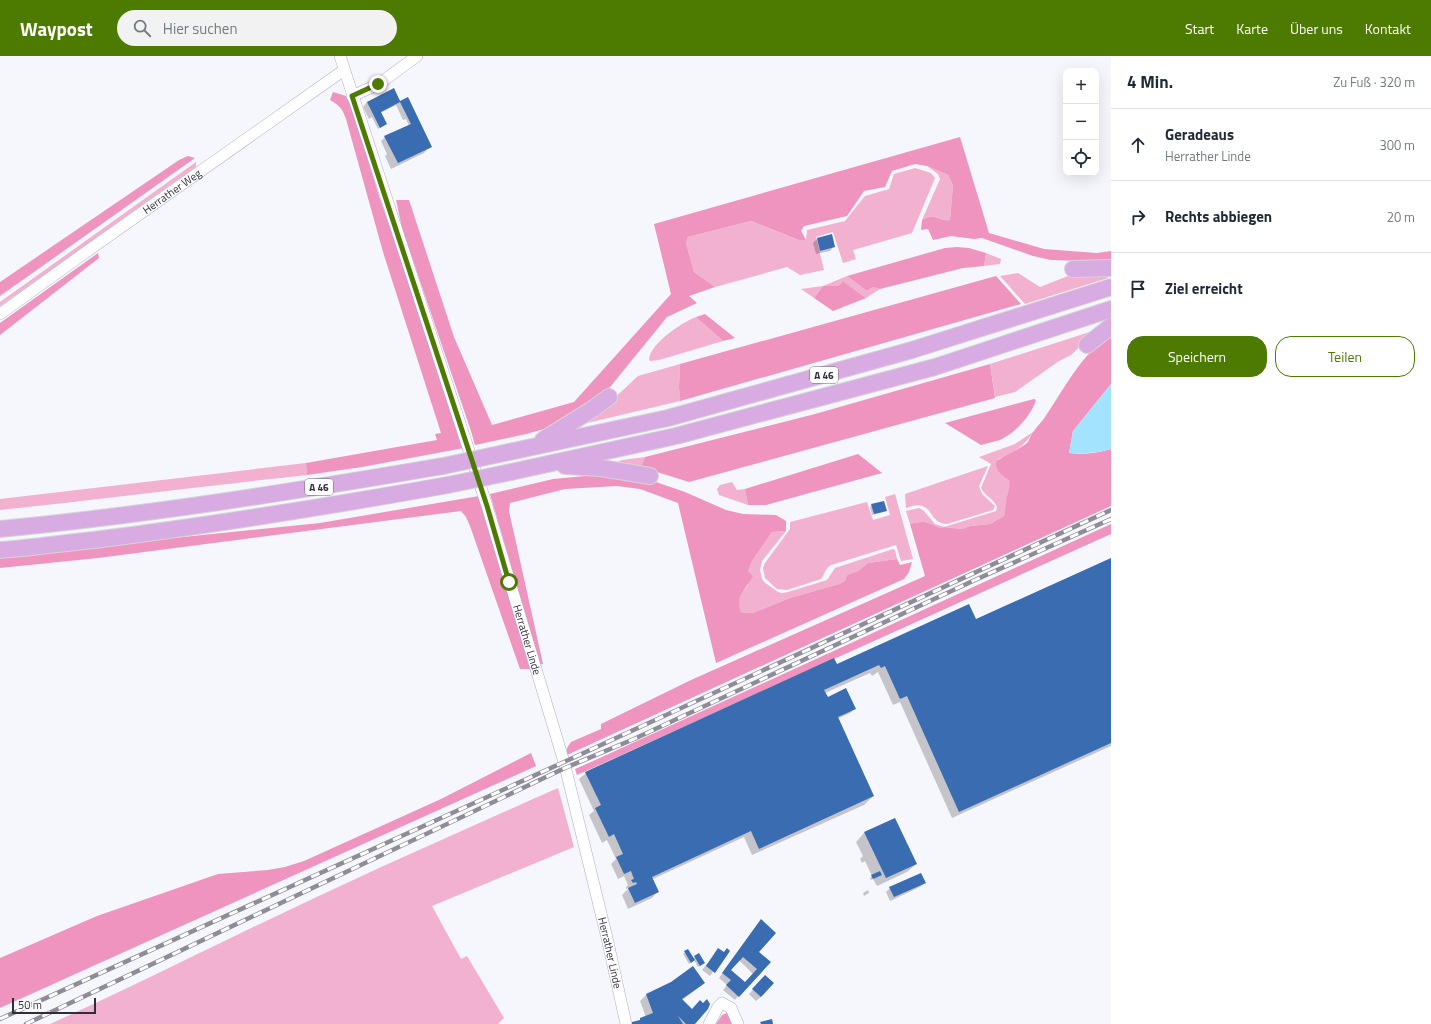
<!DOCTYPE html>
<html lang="de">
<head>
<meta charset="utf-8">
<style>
	body { margin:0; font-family:"Titillium Web",sans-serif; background:#f2f2f3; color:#1f2937 }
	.controls { position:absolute; right:12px; top:12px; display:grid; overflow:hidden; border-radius:8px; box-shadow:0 4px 16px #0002 }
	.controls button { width:36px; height:36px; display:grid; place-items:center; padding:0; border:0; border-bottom:1px solid #e0e1e3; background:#fff; color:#1f2937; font:20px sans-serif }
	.scale { position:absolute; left:12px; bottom:10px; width:84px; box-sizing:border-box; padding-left:4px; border:2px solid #2e2d39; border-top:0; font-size:11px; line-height:14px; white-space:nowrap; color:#2e2d39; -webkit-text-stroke:3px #fff; paint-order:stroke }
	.stop { position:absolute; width:12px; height:12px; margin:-9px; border:3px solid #4d7b01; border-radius:50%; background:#fff }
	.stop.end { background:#4d7b01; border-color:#fff; box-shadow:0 1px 4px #0008 }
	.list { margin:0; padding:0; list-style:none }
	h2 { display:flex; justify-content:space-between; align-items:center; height:52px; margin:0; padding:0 16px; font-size:17px }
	h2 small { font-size:13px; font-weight:400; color:#747a83 }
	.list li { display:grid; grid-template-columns:26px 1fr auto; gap:12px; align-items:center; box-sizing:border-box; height:72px; padding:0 16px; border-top:1px solid #e0e1e3 }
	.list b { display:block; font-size:15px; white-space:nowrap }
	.list p { margin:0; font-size:13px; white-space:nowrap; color:#747a83 }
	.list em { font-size:13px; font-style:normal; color:#747a83 }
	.actions { display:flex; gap:8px; padding:12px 16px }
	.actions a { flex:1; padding:9px 0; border:1px solid #4d7b01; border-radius:16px; text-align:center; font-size:14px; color:#4d7b01 }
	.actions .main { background:#4d7b01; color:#fff }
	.icon { flex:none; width:22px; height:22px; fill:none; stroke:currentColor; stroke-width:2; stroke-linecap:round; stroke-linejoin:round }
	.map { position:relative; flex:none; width:1111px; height:968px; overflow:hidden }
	header { display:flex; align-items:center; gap:24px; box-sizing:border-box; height:56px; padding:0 20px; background:#4d7b01; color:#fff }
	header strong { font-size:19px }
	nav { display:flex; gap:22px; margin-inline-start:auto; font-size:14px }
	.search { width:280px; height:36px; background:#f2f2f3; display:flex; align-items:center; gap:10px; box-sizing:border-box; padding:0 14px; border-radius:22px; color:#747a83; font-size:15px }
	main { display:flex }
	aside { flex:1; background:#fff }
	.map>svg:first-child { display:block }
	.green { fill:#f2b1ce }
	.forest { fill:#ef93bf }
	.water { fill:#a3e3fd }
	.shadow { fill:#0003; fill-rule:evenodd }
	.building { fill:#396cb1; fill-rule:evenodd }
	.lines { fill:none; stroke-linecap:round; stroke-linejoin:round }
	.minor-casing { stroke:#afadcd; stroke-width:12 }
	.highway-casing { stroke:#d5d5d7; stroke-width:18 }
	.minor { stroke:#fff; stroke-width:11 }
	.highway { stroke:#d8abe3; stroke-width:16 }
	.rail-casing { stroke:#8e8d97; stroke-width:4.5 }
	.rail { stroke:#fff; stroke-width:3; stroke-dasharray:9; stroke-linecap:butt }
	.highway-bridge-casing { stroke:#d5d5d7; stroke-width:18; stroke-linecap:butt }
	.highway-bridge { stroke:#d8abe3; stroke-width:16 }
	.route { stroke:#4d7b01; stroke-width:5 }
	.labels { text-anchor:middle; stroke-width:4; stroke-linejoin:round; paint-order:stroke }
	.shield { fill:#fff; stroke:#6d6c74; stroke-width:1 }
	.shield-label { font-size:10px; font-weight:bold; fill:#2e2d39 }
	.street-label { font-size:11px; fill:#2e2d39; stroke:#fff }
</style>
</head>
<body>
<header>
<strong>Waypost</strong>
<div class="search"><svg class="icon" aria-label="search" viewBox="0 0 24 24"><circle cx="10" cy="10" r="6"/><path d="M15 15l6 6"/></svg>Hier suchen</div>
<nav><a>Start</a><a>Karte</a><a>Über uns</a><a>Kontakt</a></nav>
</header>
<main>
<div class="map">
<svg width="1111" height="968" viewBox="0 0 1111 968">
	<rect width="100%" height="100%" fill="#f6f6fd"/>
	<path class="green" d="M 196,106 L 196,111 L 0,250 L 0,246 Z
		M 927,110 L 948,119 L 953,129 L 950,164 C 938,166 935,156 922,164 L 940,123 L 938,118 Z
		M 915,112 L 931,117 L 935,122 L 912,177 L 853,194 L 856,203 L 843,207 L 833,176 L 816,181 L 824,214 L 800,219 L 787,211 L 715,231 L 694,216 L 686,187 L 688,181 L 751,165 L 799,184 L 806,184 L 807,174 L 845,165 L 865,140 L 889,133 L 894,118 Z
		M 986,197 L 1001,203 L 1000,208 L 984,210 Z
		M 1018,217 L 1040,231 L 1068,220 L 1110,219 L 1108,222 L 1025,248 L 1000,220 Z
		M 847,220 L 867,235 L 873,231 L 880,233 L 866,242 L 843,225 L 838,230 L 823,230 L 814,242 L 801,233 L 823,230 Z
		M 696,261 L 723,285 L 659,304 L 650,305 L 649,303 C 651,287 681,267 696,261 Z
		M 1099,273 L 1071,299 L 1059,305 L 1015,336 L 995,341 L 990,308 Z
		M 680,308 L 679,331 L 680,345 L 583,368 L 606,350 L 638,320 Z
		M 1033,376 C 1024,391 1014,396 998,403 L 1003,420 L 1009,424 L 1011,429 L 1007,440 L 1007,451 L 1004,460 L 990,468 L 970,470 L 962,473 L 944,471 L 940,472 C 928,466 924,464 910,468 L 906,455 L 919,452 L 924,455 L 935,468 L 944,471 L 996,455 L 997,451 C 994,443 985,440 981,432 L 991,408 L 979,401 L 1015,388 Z
		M 645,401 L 641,411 L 613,408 L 622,404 Z
		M 306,407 L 307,419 C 205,430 103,443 0,454 L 0,443 Z
		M 988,410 L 979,430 L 982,438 L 995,450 L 993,454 L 947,468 C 931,467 933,453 922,450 C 917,448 910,451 906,452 L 905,438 Z
		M 732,426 L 737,434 L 745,433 L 748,449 L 719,439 L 717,433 L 720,429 Z
		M 895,438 L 913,503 L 901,505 L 896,489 L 831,509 C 825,512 825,518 821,523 L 787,534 L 777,533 L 765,522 L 763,512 L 765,507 L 790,473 L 790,466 L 867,446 L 873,464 L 890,459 L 885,441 Z
		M 786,475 L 762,505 L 760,514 L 762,523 L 764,526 L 778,536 L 782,537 L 788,536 L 827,524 L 835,512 L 893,493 L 895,494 L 897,503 L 868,507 L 858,515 L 847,519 L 845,525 L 839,528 L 790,542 L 753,557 L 742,557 L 739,552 L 739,545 L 742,537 L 748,529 L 748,516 L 752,505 L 772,476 Z
		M 558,732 L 574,791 L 432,850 L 461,903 L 467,900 L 504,962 L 498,968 L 50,968 C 115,939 178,907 241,877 C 346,826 452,779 558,732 Z"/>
	<path class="forest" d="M 333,36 L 346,40 L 354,57 L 378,137 L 461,378 L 464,392 L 362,411 L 307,419 L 306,407 L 437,384 L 435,378 L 441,377 L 383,196 L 346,63 C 342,52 340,50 330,44 Z
		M 960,81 L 989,177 L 1044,193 L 1097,197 L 1111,195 L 1111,206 L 1051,204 L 1033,200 L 982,182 L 974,183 L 951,180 L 933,184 L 928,173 L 921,174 L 922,164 C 935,156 938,166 950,164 L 953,129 L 948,119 L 927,110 L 915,108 L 892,115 L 885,131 L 864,135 L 847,160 L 804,170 L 801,175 L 806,184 L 799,184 L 751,165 L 688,181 L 686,187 L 694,216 L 715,231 L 689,240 L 697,247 L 667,261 L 606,336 L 559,369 L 526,378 L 475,389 L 471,375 L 402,172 L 396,144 L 409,144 L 454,281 L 492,369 L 574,346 L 671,238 L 654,168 Z
		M 188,100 L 195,102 L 0,240 L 0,226 L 179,104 Z
		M 957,191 L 969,192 L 986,197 L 984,210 L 963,212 L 880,233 L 873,231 L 867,235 L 847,220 L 945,192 Z
		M 98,197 L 99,202 L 0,279 L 0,267 Z
		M 996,220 L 1021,248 L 680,345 L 679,331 L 680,308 Z
		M 843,225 L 866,242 L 833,255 L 814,242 L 823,230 L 838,230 Z
		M 705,258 L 735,282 L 723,285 L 696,261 Z
		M 1111,278 L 1111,328 L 1073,375 L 1069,397 C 1082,399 1098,397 1111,393 L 1111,450 L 567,699 L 567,692 L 571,686 L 601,673 L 601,668 L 691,624 L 925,520 L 910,468 C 924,464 928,466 940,472 L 944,471 L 962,473 L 970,470 L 990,468 L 1004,460 C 1006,453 1006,446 1007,440 C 1009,433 1011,430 1009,424 C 1003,421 993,412 997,405 C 1000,401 1021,393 1028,386 C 1030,382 1031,378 1034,375 C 1037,370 1042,366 1045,361 C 1066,330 1080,300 1111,278 Z
		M 990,308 L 995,342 L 689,426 L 641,411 L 645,401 L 815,358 Z
		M 1034,343 L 1036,344 C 1031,360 1015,377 1000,384 C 994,386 987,387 981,389 L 945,367 Z
		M 858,398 L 882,417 L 766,449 L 748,449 L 745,433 Z
		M 596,419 L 650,424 L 685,436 L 726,454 L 743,458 L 776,459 L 786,465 L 786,475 L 772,476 L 752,505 L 748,516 L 753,520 C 747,531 733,544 742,557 L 753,557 L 790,542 L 839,528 L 845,525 L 847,519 L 858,515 L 868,507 L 897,503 L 900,509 L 912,506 L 909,516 L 904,523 L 716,607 L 678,447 L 640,433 L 617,430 L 565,433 L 510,447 L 509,455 L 543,608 L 540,609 L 490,438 L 553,423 Z
		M 479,440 L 530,613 L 520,613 L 470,470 L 466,461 L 461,455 L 98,502 L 0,512 L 0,502 L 95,490 L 320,467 Z
		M 1111,468 L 1111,478 L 577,719 L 575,713 L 591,706 Z
		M 531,697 L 536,710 L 0,952 L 0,902 L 97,860 L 218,818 L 268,814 L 285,811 L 304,805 L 441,743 Z
		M 729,956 L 735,968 L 716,968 L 722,959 Z"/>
	<path class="water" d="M 1111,328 L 1111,393 C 1097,397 1083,398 1069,397 L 1073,375 Z"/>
	<path class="shadow" d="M 394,33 L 400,46 L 408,42 L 430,91 L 424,97 L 391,113 L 385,100 L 387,98 L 381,85 L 385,81 L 409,70 L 406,63 L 403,64 L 396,49 L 380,57 L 386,68 L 378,73 L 372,61 L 369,63 L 363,51 L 367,46 Z
		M 817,183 L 834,190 L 830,195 L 816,198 L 813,187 Z
		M 872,449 L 886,454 L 884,456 L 872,459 L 870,451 Z
		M 1111,504 L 1111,690 L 952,762 L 900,646 L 893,649 L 878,616 L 872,620 L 870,617 L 825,637 L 827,642 L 854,653 L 850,657 L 837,663 L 873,740 L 864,749 L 752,799 L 744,781 L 653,823 L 658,835 L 652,842 L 628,853 L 622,839 L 630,831 L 626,833 L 626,831 L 628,829 L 624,820 L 618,823 L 611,808 L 616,803 L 607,784 L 602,787 L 589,759 L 594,755 L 579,723 L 586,717 L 837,609 L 971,567 Z
		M 864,777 L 916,808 L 907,816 L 877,830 L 873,823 L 871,824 L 870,822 L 872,820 L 865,805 L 862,807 L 860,803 L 863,800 L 856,786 Z
		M 924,827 L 920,831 L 890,845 L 886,836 L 890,832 Z
		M 868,834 L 869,837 L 864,840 L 863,837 Z
		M 761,865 L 757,896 L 769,906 L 735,944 L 723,934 L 727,929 L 719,922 ZM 739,904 L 753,918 L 745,927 L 730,914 Z
		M 688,894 L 693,903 L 695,901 L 702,909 L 698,911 L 694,904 L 689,908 L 683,898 Z
		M 729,895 L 710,920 L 702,914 L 714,899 Z
		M 761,925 L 761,941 L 756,945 L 749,938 Z
		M 672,927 L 703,927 L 697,933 L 682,944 L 694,968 L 631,968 L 646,961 L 640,945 L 646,939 Z"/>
	<path class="building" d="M 394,32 L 400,45 L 408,41 L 432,91 L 398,107 L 384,80 L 411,68 L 400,46 L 381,56 L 387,68 L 380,72 L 367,46 Z
		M 832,178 L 835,191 L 820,195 L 817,182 Z
		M 884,445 L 887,455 L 874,458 L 871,448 Z
		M 1111,502 L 1111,687 L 959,756 L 907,640 L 900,643 L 885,610 L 881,612 L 879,609 L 824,634 L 828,641 L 846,632 L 856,653 L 838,661 L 874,740 L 759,793 L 751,775 L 652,821 L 659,836 L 635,847 L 628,832 L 637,828 L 636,826 L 633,827 L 631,824 L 634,823 L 631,815 L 624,818 L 616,801 L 623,798 L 614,778 L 609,781 L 595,752 L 601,749 L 585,716 L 834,602 L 837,608 L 969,548 L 976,563 Z
		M 895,762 L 917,808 L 886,822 L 864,776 Z
		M 880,815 L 882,819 L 873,823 L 871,819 Z
		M 921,817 L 926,827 L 894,841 L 889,831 Z
		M 761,863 L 776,877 L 759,896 L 771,906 L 739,941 L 726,929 L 731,924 L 722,917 ZM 743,901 L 757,913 L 745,926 L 731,914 Z
		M 718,892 L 724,896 L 727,892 L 730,895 L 715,917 L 706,910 Z
		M 688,893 L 695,904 L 691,907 L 684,895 Z
		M 699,897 L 705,907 L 700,910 L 694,900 Z
		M 693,910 L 705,927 L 682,943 L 692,953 L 700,944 L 703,947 L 707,943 L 710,948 L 708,953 L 695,968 L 686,968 L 678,960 L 683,968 L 632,968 L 632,966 L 640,964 L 640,962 L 653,957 L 646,938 L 671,926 Z
		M 765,919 L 774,927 L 761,941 L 752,933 Z
		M 772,963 L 773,968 L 761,968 L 760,966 Z"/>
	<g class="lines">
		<defs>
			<g id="minor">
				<path id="s1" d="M 340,0 L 487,450 L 564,706 L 607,882 L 626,968"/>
				<path d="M 352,40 L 379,28 L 417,0"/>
				<path id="s2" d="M 0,258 L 79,201 L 344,14"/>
				<path d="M 709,968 L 718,951 L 722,947 L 731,952 L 738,968"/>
			</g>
			<path id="highway" d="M 1073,213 L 1111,212
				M 1087,289 L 1111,270
				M 543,384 L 591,354 L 609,341
				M 481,402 L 668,362 L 912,294 L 1111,231
				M 565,410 L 601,412 L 650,420
				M 511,416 L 676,380 L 935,311 L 1111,253
				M 0,473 C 148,459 296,435 443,410
				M 0,494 C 31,492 62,487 94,484 C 212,469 330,450 448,429"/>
		</defs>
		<use href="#minor" class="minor-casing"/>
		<use href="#highway" class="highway-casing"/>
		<use href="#minor" class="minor"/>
		<use href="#highway" class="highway"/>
		<defs>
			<path id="rail" d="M 0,963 L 564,706 L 1111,454
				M 26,968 L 565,712 L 634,683 L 975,524 L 1111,463"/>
		</defs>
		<use href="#rail" class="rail-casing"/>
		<use href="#rail" class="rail"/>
		<defs>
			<path id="highway-bridge" d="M 443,410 L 481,402
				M 448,429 L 511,416"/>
		</defs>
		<use href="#highway-bridge" class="highway-bridge-casing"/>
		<use href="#highway-bridge" class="highway-bridge"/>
	</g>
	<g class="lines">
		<path class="route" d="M 378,28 L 352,40 L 487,450 L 509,526"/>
	</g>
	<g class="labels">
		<g class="shield">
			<rect x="810" y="311" width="28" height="16" rx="3"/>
			<rect x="305" y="423" width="28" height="16" rx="3"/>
		</g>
		<g class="shield-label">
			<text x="824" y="323">A 46</text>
			<text x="319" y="435">A 46</text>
		</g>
		<g class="street-label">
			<text dy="4" stroke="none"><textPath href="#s2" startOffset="211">Herrather Weg</textPath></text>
			<text dy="4" stroke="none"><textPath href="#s1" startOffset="613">Herrather Linde</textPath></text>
			<text dy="4" stroke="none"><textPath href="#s1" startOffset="937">Herrather Linde</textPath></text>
		</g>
	</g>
</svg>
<div class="controls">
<button>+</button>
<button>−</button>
<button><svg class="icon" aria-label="locate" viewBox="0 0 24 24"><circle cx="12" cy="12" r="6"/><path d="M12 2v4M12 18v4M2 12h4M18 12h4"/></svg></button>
</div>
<div class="scale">50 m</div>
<div class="stop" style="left:509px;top:526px"></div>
<div class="stop end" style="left:378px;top:28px"></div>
</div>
<aside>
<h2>4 Min.<small>Zu Fuß · 320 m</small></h2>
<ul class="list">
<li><svg class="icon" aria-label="ahead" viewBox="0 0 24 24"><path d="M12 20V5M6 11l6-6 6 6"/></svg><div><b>Geradeaus</b><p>Herrather Linde</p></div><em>300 m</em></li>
<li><svg class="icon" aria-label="right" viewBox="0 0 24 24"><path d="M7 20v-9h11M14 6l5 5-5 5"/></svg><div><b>Rechts abbiegen</b></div><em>20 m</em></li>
<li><svg class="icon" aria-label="arrive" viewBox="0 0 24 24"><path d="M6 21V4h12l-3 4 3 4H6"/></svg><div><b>Ziel erreicht</b></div></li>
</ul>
<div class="actions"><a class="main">Speichern</a><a>Teilen</a></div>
</aside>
</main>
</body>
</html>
